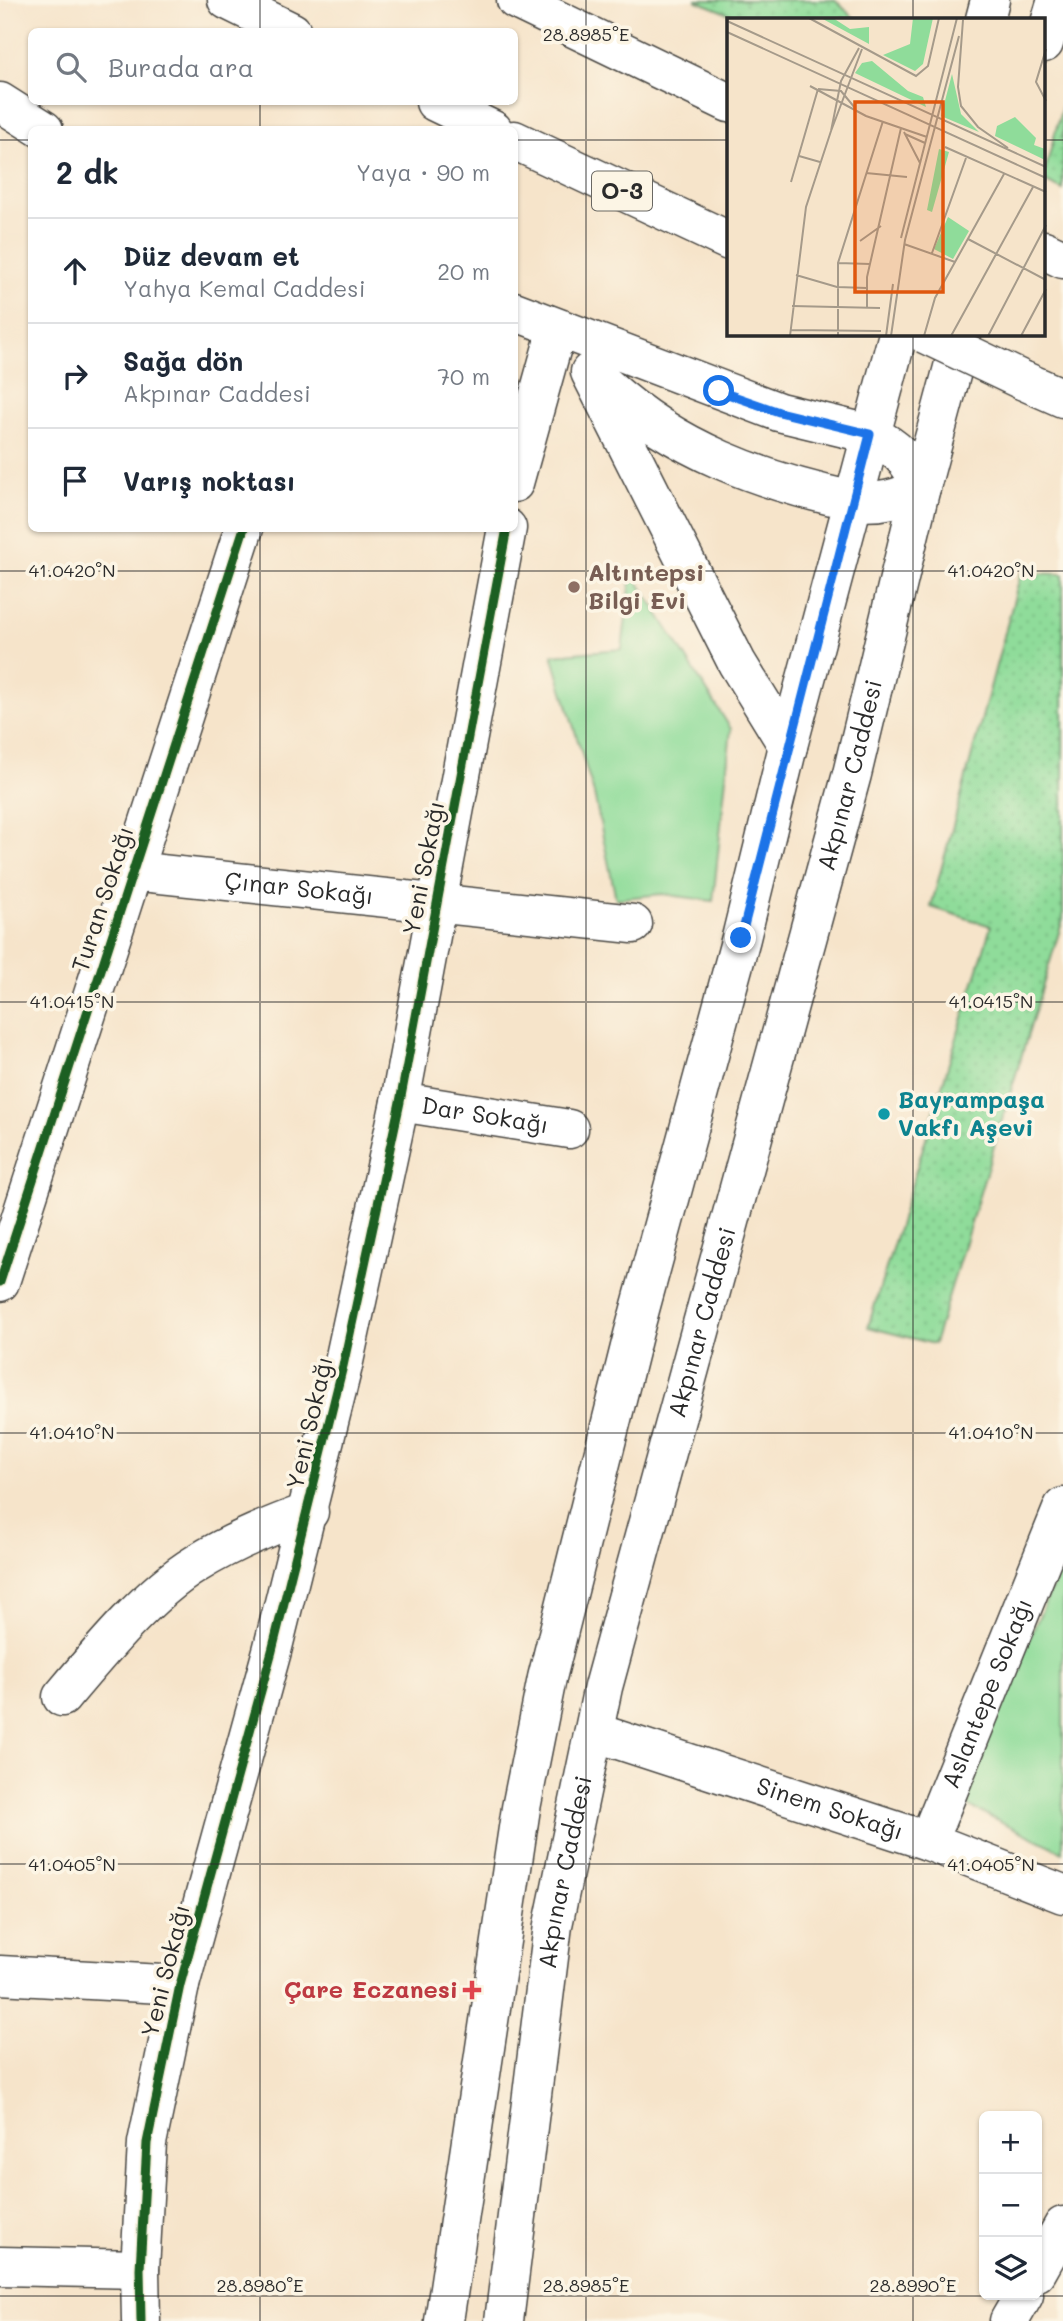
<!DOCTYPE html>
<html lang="tr">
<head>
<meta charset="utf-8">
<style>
	body { margin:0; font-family:Mali,sans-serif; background:#f2f2f3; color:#1f2937 }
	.controls { position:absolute; right:21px; bottom:21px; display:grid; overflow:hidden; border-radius:10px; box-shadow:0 2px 5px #0004 }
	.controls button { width:63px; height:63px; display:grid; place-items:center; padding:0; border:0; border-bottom:2px solid #e0e1e3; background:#fff; color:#1f2937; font:35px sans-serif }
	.stop { position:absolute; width:21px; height:21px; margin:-16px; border:5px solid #1a73e8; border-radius:50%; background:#fff }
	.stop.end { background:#1a73e8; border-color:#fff; box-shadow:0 2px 7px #0008 }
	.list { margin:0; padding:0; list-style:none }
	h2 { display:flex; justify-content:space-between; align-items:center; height:91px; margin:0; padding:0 28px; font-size:30px }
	h2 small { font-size:23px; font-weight:400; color:#747a83 }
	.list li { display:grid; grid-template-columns:46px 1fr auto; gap:21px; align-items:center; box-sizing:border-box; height:105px; padding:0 28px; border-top:2px solid #e0e1e3 }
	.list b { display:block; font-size:26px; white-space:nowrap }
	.list p { margin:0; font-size:23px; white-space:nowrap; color:#747a83 }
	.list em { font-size:23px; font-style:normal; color:#747a83 }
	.icon { flex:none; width:38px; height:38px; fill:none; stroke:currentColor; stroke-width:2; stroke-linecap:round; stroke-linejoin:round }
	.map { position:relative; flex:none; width:1063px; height:2321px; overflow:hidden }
	.search { position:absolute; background:#fff; box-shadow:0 2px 5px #0004; left:28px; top:28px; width:490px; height:77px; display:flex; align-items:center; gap:18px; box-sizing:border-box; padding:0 24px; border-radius:10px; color:#747a83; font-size:26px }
	.panel { position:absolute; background:#fff; box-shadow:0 2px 5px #0004; left:28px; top:126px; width:490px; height:406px; border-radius:10px }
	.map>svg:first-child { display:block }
	.grass { fill:url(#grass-dots); stroke:#5d8462; stroke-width:2 }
	.park { fill:#8fdc9a; stroke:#5d8462; stroke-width:2 }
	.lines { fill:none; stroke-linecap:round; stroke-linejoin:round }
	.minor-casing { stroke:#494743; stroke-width:41 }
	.tertiary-casing { stroke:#494743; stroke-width:41 }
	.primary-casing { stroke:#494743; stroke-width:41 }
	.trunk-casing { stroke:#494743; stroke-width:41 }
	.minor { stroke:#fff; stroke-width:38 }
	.tertiary { stroke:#fff; stroke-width:38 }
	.primary { stroke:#fff; stroke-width:38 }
	.trunk { stroke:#fff; stroke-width:38 }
	.trunk-bridge-casing { stroke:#494743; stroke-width:41; stroke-linecap:butt }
	.trunk-bridge { stroke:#fff; stroke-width:38 }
	.cycleway-casing { stroke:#fcf5e5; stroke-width:13 }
	.cycleway { stroke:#1b5e20; stroke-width:9 }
	.route { stroke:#1a73e8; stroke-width:9 }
	.ticks { fill:none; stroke:#2b2b2b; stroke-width:2; stroke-opacity:0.45 }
	.education-dot { fill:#8d6e63; stroke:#fcf5e5; stroke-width:2.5 }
	.culture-dot { fill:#0f9aa8; stroke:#fcf5e5; stroke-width:2.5 }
	.health-dot { fill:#e0444e; stroke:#fcf5e5; stroke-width:2.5 }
	.labels { text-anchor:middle; stroke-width:7; stroke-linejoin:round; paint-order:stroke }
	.shield { fill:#fcf5e5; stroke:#6a6863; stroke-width:2 }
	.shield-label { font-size:23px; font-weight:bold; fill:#2b2b2b }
	.education-label { font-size:24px; font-weight:bold; fill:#785e54; stroke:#fcf5e5; text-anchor:start }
	.street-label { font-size:24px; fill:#2b2b2b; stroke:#fcf5e5 }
	.culture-label { font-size:24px; font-weight:bold; fill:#0d838f; stroke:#fcf5e5; text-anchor:start }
	.health-label { font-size:24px; font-weight:bold; fill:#be3a42; stroke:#fcf5e5; text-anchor:end }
	.inset-road { fill:none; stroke:#a59a8a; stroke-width:2 }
	.view { fill:#df570e; fill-opacity:0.15; stroke:#df570e; stroke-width:3.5 }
	.inset-edge { fill:none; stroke:#2b2b2b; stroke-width:3.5 }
	.ticks-label { font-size:18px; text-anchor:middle; fill:#2b2b2b; stroke:#fcf5e5; stroke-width:7; stroke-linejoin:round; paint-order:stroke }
</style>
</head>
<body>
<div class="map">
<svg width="1063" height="2321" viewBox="0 0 1063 2321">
	<defs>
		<pattern id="grass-dots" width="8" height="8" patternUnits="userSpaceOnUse" patternTransform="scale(1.75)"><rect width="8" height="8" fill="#8fdc9a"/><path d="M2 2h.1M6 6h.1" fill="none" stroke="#7cbd85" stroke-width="1.8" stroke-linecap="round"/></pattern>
	</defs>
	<rect width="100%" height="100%" fill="#fcf5e5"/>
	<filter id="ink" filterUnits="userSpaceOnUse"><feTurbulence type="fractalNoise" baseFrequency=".0143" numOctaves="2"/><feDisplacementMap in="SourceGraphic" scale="14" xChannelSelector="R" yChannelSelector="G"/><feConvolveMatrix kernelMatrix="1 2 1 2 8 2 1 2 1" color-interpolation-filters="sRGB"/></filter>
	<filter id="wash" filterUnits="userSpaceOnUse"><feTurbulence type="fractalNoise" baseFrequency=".00686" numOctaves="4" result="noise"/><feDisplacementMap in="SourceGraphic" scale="28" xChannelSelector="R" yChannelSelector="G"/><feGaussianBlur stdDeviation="1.57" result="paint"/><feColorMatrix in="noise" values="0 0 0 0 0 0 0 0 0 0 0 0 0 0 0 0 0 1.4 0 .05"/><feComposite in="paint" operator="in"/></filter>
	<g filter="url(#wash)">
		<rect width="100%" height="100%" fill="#f6e4ca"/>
		<path class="grass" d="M 695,0 L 835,0 L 855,19 L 742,19 Z
			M 1063,103 L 1063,190 L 1044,181 L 1044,175 Z
			M 1021,573 L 1063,574 L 1063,919 L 934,1344 L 868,1327 L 991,926 L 931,907 Z"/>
		<path class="park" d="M 632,572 L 731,729 L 713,901 L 662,894 L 616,899 L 594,794 L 552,655 L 622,649 Z
			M 1063,1563 L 1063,1852 L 957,1800 Z"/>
	</g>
	<g filter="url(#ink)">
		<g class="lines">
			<defs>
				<g id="minor">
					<path d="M 514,483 L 557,329"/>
					<path id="s1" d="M 132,871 L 633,924"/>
					<path id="s2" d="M 400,1102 L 569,1129"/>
					<path d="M 0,1282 L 244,528"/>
					<path d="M 62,1697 C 98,1654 148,1593 196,1564 C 231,1542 270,1526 309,1512"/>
					<path id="s3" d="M 594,1732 L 928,1841 L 1063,1894"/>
					<path id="s4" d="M 928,1841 L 1063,1507"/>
					<path d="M 0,1975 L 180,1985"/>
					<path d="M 0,2266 L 140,2269"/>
					<path d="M 1037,2272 L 1063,2226"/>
					<path d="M 141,2321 L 140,2269 L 147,2143 L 180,1985 L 272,1651 L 343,1366 L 400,1102 L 507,528"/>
					<path d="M 1009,2321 L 1024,2295"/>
				</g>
				<path id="tertiary" d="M 0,102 L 44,130
					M 514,311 L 779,412 L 870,434
					M 590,372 L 737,663 L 788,746
					M 606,386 C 676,450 761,481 854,501"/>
				<g id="primary">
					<path d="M 985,19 L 990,0"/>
					<path d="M 1044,43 L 1057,0"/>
					<path d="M 870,434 C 896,447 910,460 921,487"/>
					<path d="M 854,501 C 879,504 898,499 921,487"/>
					<path d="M 444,2321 L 521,1808 L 547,1678 L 633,1335 L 741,938 L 788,746 L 898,334"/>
					<path id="s5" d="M 504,2321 L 553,1925 L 603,1687 L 852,774 L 921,487 L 962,334"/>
				</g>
				<path id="trunk" d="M 227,0 L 292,32
					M 516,0 L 729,103
					M 435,102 L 493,130
					M 514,140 L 729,241
					M 1044,250 L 1063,259
					M 1022,380 L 1063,398"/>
			</defs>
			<use href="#minor" class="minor-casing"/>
			<use href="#tertiary" class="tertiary-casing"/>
			<use href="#primary" class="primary-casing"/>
			<use href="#trunk" class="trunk-casing"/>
			<use href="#minor" class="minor"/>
			<use href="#tertiary" class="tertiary"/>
			<use href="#primary" class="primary"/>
			<use href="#trunk" class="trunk"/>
			<defs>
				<path id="trunk-bridge" d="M 925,334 L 1022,380"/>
			</defs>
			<use href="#trunk-bridge" class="trunk-bridge-casing"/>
			<use href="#trunk-bridge" class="trunk-bridge"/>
			<defs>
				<path id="cycleway" d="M 0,1282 L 244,528
					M 141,2321 L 140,2269 L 147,2143 L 180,1985 L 272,1651 L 343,1366 L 400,1102 L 507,528"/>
			</defs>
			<use href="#cycleway" class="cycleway-casing"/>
			<use href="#cycleway" class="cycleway"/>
		</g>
	</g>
	<g class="lines" filter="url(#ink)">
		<path class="route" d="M 719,391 L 779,412 L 870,434 L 741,938"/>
	</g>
	<path class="ticks" d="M 260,0 L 260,32M 586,0 L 586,2321M 913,0 L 913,19M 260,102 L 260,130M 0,140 L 32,140M 514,140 L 729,140M 1044,140 L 1063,140M 913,334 L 913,2321M 260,528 L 260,2321M 0,571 L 1063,571M 0,1002 L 1063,1002M 0,1433 L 1063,1433M 0,1864 L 1063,1864M 0,2296 L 1063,2296"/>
	<circle class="education-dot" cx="574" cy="587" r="7"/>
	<circle class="culture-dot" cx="884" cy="1114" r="7"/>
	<path class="health-dot" d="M468.5 1979.5h7v7h7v7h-7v7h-7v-7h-7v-7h7z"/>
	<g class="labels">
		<rect class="shield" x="592" y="171.5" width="60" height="39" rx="5"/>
		<g class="shield-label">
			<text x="622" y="199">O-3</text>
		</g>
		<g class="education-label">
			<text x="588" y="581">Altıntepsi<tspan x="588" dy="28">Bilgi Evi</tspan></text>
		</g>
		<g class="street-label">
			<text dy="8" stroke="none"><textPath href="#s5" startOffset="1587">Akpınar Caddesi</textPath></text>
			<text transform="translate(424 868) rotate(-79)" y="8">Yeni Sokağı</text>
			<text dy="8" stroke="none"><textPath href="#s1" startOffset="168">Çınar Sokağı</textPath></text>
			<text transform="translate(103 899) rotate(-72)" y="8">Turan Sokağı</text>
			<text dy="8" stroke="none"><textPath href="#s2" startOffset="86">Dar Sokağı</textPath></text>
			<text dy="8" stroke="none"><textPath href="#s5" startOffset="1020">Akpınar Caddesi</textPath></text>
			<text transform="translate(310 1423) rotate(-77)" y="8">Yeni Sokağı</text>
			<text dy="8" stroke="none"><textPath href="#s4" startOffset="159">Aslantepe Sokağı</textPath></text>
			<text dy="8" stroke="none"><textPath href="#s3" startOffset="248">Sinem Sokağı</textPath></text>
			<text dy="8" stroke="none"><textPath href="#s5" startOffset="453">Akpınar Caddesi</textPath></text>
			<text transform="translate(166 1971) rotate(-76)" y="8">Yeni Sokağı</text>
		</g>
		<g class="culture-label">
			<text x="898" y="1108">Bayrampaşa<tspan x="898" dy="28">Vakfı Aşevi</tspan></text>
		</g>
		<g class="health-label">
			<text x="458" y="1998">Çare Eczanesi</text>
		</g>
	</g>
	<g transform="translate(727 18)">
		<rect width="318" height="318" fill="#f6e4ca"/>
		<path d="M 94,0 L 106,0 L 123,11 L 142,9 L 142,26 ZM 186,0 L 206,0 L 196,46 L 188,53 L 156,37 L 183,26 ZM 145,43 L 181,73 L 196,79 L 199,89 L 128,55 L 135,45 ZM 225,56 L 234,96 L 252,114 L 214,98 ZM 288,99 L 309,120 L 307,127 L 318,131 L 318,142 L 268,118 L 270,108 ZM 212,131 L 222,134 L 205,194 L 200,192 Z" fill="#8fdc9a"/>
		<path d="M 221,199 L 242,213 L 226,241 L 207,231 Z" fill="#8fdc9a"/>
		<path class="inset-road" d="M 82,0 L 189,58 L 201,48 L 212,0M 236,2 L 231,69 L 234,88 L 251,109 L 281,130M 0,3 L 319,149M 0,14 L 319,160M 132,30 L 114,63 L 104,113 L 135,31M 319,31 L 309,64 L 319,83M 83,68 L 139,98 L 200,119M 91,71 L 114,73 L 128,90M 177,114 L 193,145M 178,116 L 198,125M 218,129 L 319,174M 72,138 L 93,144M 139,155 L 180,159M 64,164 L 91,71M 174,220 L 230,0M 241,221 L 319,262M 133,223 L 154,208M 177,226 L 228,244M 205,235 L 239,140M 111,245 L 143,246M 69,257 L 110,269 L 140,270M 65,288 L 153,290M 140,290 L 140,259 L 174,110M 63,312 L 154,313M 63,318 L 79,189 L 104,113M 111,318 L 111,245 L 156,103M 159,318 L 166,266M 164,318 L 178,222 L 232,18M 197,318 L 208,280 L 277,156M 224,318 L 306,169M 261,318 L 319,207M 294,318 L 319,271"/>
		<path class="view" d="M 128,84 L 216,84 L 216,274 L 128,274 Z"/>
		<rect width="318" height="318" class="inset-edge"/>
	</g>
	<g class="ticks-label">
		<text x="586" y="41">28.8985°E</text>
		<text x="72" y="577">41.0420°N</text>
		<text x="991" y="577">41.0420°N</text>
		<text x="72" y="1008">41.0415°N</text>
		<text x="991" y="1008">41.0415°N</text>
		<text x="72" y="1439">41.0410°N</text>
		<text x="991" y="1439">41.0410°N</text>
		<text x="72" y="1871">41.0405°N</text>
		<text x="991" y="1871">41.0405°N</text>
		<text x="260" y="2292">28.8980°E</text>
		<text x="586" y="2292">28.8985°E</text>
		<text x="913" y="2292">28.8990°E</text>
	</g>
</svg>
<div class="controls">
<button>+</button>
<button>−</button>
<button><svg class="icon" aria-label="layers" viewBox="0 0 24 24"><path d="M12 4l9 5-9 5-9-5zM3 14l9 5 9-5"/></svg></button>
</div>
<div class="stop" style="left:719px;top:391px"></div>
<div class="stop end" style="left:741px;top:938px"></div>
<div class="search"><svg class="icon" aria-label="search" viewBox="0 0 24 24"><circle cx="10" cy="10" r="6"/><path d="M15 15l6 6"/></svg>Burada ara</div>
<section class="panel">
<h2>2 dk<small>Yaya · 90 m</small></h2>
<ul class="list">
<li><svg class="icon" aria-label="ahead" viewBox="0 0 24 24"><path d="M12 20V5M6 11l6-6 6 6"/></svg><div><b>Düz devam et</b><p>Yahya Kemal Caddesi</p></div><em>20 m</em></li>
<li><svg class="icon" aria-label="right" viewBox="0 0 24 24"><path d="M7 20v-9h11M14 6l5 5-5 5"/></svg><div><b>Sağa dön</b><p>Akpınar Caddesi</p></div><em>70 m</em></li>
<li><svg class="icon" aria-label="arrive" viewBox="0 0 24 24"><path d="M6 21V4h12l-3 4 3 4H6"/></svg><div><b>Varış noktası</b></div></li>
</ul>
</section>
</div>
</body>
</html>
